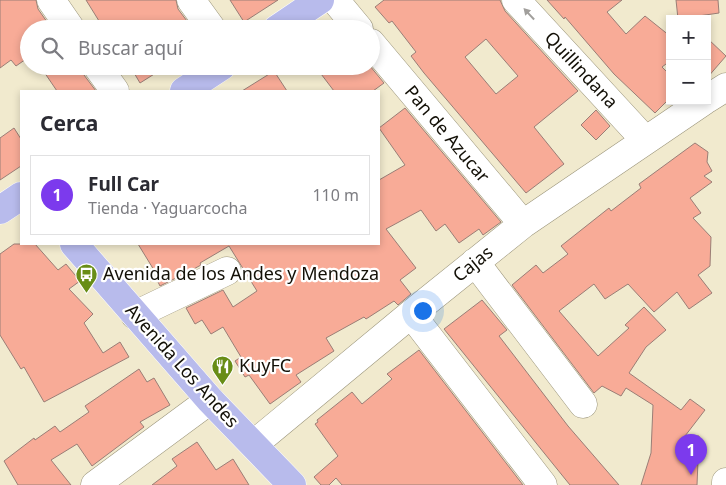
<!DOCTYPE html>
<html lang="es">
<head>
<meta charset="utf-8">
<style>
	body { margin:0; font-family:"Noto Sans",sans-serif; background:#f7f7f7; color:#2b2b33 }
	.controls { position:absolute; right:15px; top:15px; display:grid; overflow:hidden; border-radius:0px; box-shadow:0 2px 8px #0003 }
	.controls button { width:45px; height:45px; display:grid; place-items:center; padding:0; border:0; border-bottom:1px solid #e1e1e2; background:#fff; color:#2b2b33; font:25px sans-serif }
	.you { position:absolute; left:422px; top:310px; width:18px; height:18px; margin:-12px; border:4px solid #fff; border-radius:50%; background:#1a73e8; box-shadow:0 0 0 8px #1a73e833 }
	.badge { display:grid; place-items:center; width:32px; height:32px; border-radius:50%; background:#7c3aed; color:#fff; font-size:16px; font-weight:700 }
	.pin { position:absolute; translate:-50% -41px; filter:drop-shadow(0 1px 2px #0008) }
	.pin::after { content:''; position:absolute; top:26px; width:18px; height:15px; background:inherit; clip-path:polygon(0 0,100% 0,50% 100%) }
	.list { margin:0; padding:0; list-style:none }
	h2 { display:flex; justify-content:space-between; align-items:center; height:65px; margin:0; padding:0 20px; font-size:21px }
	h2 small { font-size:16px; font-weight:400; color:#7c7c81 }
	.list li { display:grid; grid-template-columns:32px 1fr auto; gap:15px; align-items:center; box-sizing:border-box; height:80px; margin:0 10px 10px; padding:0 10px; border:1px solid #e1e1e2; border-radius:0px }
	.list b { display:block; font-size:19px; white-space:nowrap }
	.list p { margin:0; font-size:16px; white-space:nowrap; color:#7c7c81 }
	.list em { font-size:16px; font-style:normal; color:#7c7c81 }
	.icon { flex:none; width:28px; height:28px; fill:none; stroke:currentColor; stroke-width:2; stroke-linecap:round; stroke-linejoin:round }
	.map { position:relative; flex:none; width:726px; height:485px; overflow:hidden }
	.search { position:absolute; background:#fff; box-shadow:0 2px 8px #0003; left:20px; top:20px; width:360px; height:55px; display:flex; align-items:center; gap:12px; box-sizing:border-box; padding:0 18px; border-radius:28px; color:#7c7c81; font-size:19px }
	.panel { position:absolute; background:#fff; box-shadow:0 2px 8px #0003; left:20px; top:90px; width:360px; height:155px; border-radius:0px }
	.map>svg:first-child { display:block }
	.building { fill:#f8ab97; stroke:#9a7e76; fill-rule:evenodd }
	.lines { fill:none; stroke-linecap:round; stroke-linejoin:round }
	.minor-casing { stroke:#9b957b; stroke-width:29 }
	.major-casing { stroke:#fff; stroke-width:29 }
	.minor { stroke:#fff; stroke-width:28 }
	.major { stroke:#b8bbec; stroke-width:28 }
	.oneway { fill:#a19f9c }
	.labels { text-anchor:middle; stroke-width:4.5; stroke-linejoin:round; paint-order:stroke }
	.street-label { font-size:18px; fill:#131007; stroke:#fff }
	.poi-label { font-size:18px; fill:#131007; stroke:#fff; text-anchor:start }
</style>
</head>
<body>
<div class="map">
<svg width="726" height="485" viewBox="0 0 726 485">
	<rect width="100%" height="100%" fill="#f1eace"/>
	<path class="building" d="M 0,0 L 36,0 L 38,9 L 52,29 L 29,29 L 29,57 L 16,66 L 11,60 L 0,68 Z
		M 86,0 L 176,0 L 178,9 L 193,29 L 104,29 Z
		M 230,0 L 278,0 L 244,22 Z
		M 384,0 L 500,0 L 505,11 L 578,91 L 534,127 L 564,164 L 526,193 L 424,73 L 411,56 L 416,52 L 392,21 L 389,23 L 375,7 ZM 486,39 L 518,76 L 496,94 L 465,57 Z
		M 547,0 L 622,0 L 607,12 L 626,34 L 645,16 L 670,36 L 670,61 L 662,67 L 670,75 L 670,98 L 655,113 L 614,74 L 565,17 L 564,19 Z
		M 676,0 L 718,0 L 719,13 L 678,19 Z
		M 707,38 L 726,56 L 707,78 Z
		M 40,66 L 82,66 L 84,75 L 96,91 L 57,91 Z
		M 130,66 L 167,66 L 140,83 Z
		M 315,66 L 370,66 L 384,83 L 373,91 L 334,91 Z
		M 274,71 L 287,91 L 242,91 Z
		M 405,108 L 501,222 L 483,235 L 479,229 L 459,243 L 445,224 L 436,231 L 421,210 L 386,229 L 416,268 L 400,280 L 411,294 L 398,305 L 394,301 L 366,319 L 364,317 L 326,338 L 334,351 L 296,375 L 301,382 L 270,404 L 249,375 L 245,377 L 235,361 L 241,357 L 223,327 L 211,334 L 202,320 L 195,324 L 186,308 L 223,290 L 233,307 L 257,291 L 229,246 L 200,263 L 201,265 L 190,271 L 160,286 L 155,276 L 157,275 L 138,244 L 379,244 L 379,180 L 405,165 L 379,128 Z
		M 596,110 L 610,126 L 596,140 L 581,125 Z
		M 14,128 L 21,139 L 21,166 L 0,180 L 0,138 Z
		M 695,143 L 708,152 L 707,162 L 712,171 L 704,176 L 712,182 L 690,198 L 701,213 L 693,218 L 711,237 L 710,266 L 698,275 L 712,293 L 689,309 L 677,292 L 654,312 L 628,284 L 605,299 L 594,284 L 559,311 L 598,356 L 629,328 L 625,325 L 644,307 L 666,330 L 646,347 L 629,373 L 681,410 L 690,399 L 705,410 L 685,436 L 699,436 L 697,485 L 641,485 L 651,453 L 653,405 L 626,388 L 621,396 L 602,386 L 594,393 L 512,285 L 536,265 L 543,273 L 568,254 L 561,246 L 609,208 L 611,211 L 641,188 L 639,184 Z
		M 14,244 L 35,244 L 58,270 L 66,264 L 80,281 L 69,289 L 93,314 L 84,323 L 103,353 L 120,342 L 129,357 L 44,402 L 24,367 L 21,369 L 0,335 L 0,254 Z
		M 482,300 L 507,330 L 499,336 L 568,426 L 619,485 L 570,485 L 444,329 Z
		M 419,350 L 523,485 L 342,485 L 336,478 L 329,485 L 321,485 L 314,477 L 338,456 L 315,424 L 318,422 L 317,420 L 352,392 L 362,404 L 392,379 L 387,374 Z
		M 139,369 L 147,382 L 154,378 L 170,405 L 140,422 L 144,427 L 92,466 L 77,444 L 51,460 L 71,485 L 18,485 L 4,461 L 34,438 L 35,440 L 55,426 L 60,432 L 89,412 L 85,406 Z
		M 197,442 L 216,470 L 233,459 L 249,485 L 152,485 L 177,466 L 172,459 Z"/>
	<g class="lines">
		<defs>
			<path id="minor" d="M 51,0 L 71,29
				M 191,0 L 212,29
				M 335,0 L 359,29
				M 516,0 L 645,140
				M 371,43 L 523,224
				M 97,66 L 115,91
				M 707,99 L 726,87
				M 475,262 L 583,404
				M 411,314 L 543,485
				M 135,315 L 227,271
				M 254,444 L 411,314 L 523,224 L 704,101
				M 95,485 L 210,400
				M 726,485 L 726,482"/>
			<path id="major" d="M 277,29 L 320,0
				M 184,91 L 222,66
				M 0,210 L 21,196
				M 74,244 L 210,400 L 292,485"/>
		</defs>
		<use href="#minor" class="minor-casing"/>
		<use href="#major" class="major-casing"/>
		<use href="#minor" class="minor"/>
		<use href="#major" class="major"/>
	</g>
	<defs><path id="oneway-solid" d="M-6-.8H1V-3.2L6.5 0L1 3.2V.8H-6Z" transform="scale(1.25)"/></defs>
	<use class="oneway" href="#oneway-solid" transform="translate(529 14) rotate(-133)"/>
	<defs>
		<symbol id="bus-pin" viewBox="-11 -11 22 30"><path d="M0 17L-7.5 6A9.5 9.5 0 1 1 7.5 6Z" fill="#688d16" stroke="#fff"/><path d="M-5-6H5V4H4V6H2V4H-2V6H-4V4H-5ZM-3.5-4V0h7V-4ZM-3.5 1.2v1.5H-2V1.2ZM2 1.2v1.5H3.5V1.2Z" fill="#fff"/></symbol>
		<symbol id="restaurant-pin" viewBox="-11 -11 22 30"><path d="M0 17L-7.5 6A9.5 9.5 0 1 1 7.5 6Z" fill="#688d16" stroke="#fff"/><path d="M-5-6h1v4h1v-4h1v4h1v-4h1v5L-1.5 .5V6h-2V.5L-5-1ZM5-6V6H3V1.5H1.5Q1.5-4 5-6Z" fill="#fff"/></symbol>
	</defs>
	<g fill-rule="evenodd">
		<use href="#bus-pin" x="74" y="262" width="25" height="34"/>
		<use href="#restaurant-pin" x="210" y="354" width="25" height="34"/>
	</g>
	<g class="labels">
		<g class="street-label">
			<text transform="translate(581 70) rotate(47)" y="6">Quillindana</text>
			<text transform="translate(447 134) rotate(50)" y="6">Pan de Azucar</text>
			<text transform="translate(473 264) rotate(-39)" y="6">Cajas</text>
			<text transform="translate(182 366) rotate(48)" y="6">Avenida Los Andes</text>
		</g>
		<g class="poi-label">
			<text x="103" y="280">Avenida de los Andes y Mendoza</text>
			<text x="239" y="372">KuyFC</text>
		</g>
	</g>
</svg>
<div class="controls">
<button>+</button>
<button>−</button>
</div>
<div class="you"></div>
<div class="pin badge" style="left:691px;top:475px">1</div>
<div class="search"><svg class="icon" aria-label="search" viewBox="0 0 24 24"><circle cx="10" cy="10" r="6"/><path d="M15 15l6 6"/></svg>Buscar aquí</div>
<section class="panel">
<h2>Cerca<small></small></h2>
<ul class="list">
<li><span class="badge">1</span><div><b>Full Car</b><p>Tienda · Yaguarcocha</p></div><em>110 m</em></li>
</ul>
</section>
</div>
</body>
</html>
